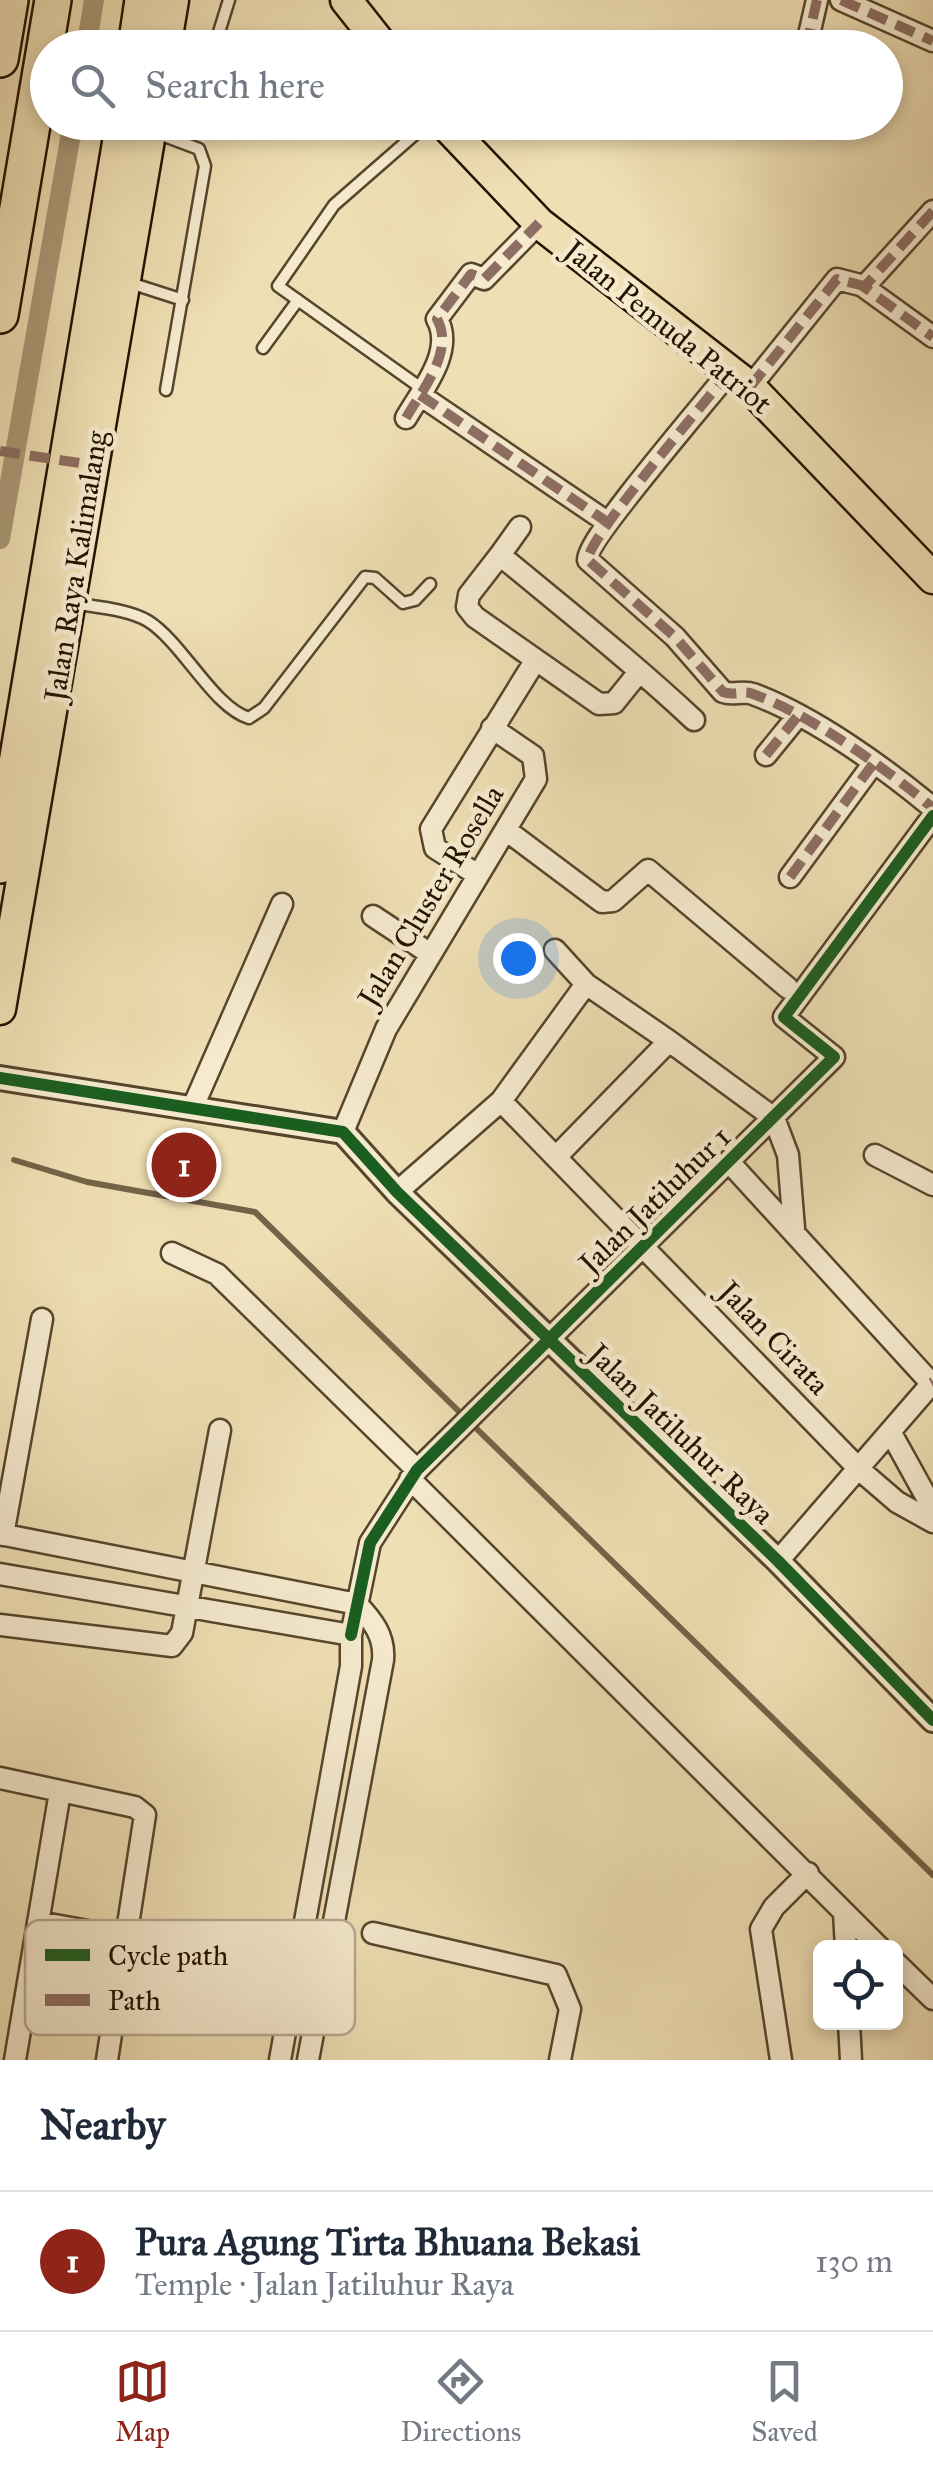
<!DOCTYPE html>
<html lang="en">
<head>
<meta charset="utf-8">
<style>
	body { margin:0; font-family:"IM FELL Great Primer",serif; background:#f2f2f3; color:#1f2937 }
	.controls { position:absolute; right:30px; bottom:30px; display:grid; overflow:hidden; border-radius:15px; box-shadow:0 5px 15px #0003 }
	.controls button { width:90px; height:90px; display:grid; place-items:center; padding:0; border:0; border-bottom:2px solid #e0e1e3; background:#fff; color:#1f2937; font:50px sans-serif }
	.you { position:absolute; left:518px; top:958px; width:35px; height:35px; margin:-25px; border:8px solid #fff; border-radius:50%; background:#1a73e8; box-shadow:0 0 0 15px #1a73e833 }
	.badge { display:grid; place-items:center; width:65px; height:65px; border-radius:50%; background:#8f2418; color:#fff; font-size:32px; font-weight:700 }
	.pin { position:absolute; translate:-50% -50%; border:5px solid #fff; box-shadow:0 2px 10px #0006 }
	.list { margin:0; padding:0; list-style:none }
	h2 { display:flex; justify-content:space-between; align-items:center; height:130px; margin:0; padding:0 40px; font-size:42px }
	h2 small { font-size:32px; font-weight:400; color:#747a83 }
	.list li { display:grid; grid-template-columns:65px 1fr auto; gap:30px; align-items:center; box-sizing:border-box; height:140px; padding:0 40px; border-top:2px solid #e0e1e3 }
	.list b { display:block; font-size:38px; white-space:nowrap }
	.list p { margin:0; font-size:32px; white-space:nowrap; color:#747a83 }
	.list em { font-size:32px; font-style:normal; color:#747a83 }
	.icon { flex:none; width:55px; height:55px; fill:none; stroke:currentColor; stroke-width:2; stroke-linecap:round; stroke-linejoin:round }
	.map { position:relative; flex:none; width:933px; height:2060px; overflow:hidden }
	.search { position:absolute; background:#fff; box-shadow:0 5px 15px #0003; left:30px; right:30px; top:30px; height:110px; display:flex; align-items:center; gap:25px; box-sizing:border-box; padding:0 35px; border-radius:55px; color:#747a83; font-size:38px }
	.sheet { height:270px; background:#fff }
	nav { display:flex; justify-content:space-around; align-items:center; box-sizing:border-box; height:140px; border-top:2px solid #e0e1e3; background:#fff; font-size:28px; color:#747a83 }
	nav a { display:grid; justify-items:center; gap:5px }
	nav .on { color:#8f2418 }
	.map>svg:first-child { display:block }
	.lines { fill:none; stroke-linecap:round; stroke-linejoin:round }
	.stream { stroke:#746347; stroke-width:6 }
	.canal { stroke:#a97; stroke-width:20 }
	.service-casing { stroke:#56452d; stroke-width:15 }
	.minor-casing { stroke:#56452d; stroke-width:25 }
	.tertiary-casing { stroke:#56452d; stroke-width:28 }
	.primary-casing { stroke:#231200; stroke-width:35 }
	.motorway-casing { stroke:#231200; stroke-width:40 }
	.service { stroke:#f5eace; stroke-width:10 }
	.minor { stroke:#f5eace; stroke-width:20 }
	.tertiary { stroke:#f5eace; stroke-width:22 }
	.primary { stroke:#efdfb4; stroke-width:30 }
	.motorway { stroke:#efdfb4; stroke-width:35 }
	.quiet { stroke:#8d6e63; stroke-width:10; stroke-dasharray:20 10; stroke-linecap:butt }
	.cycleway-casing { stroke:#f5eace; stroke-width:19 }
	.cycleway { stroke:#1b5e20; stroke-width:12 }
	.labels { text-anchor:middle; stroke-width:9; stroke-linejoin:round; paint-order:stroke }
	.street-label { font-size:30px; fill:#231200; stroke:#f5eace }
	.key { fill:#f5eace; stroke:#b6a990; stroke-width:2.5 }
	.key-label { font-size:28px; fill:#231200 }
</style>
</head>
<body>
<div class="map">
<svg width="933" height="2060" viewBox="0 0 933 2060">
	<rect width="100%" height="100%" fill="#efdfb4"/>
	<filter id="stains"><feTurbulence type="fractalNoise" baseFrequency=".002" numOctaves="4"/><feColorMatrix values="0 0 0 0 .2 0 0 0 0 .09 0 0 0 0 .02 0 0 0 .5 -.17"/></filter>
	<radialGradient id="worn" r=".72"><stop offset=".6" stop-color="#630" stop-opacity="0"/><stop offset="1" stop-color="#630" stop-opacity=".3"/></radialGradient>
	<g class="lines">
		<path class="stream" d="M 14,1160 L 87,1182 L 255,1212 L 933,1875"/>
		<path class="canal" d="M 86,48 L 94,0
			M 0,539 L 73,122"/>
		<defs>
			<path id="service" d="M 172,37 L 220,48
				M 215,45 L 229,0
				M 154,132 L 199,149 L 205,166 L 166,390
				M 127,282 L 183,300
				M 263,348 L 298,300
				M 424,390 L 278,286 L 334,205 L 429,122
				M 72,603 C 95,607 128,609 148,621 C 183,643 213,707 249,718 L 264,708 L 365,577 L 375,578 L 403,603 L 415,600 L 430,584"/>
			<path id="minor" d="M 841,0 L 933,41
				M 806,48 L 817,0
				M 933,211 L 864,287 L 933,337
				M 730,371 C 709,398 585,541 588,560 L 675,637 L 723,692 C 733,696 743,690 753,694 C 813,716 885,768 933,808
				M 750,387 L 837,279 L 864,286
				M 420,395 L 607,522
				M 406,418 C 422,390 455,351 437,319 L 471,274 L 484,279 L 539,223
				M 500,555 L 520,527
				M 639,672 L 614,703 L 599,704 L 475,617 L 467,607 L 469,595 L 500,555 C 565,609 632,662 694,720
				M 766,755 L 797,717
				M 506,830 L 602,902 L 613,901 L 648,870 L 788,988
				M 478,875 L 435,848 L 431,829 L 535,661
				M 790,877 L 873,764
				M 373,916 L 429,953
				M 555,950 L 586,984 L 669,1041 L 556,1157
				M 586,984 L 501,1101 L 861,1471 L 897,1502 L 933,1522
				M 669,1041 L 774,1118 L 788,1155 L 794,1228
				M 192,1109 L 282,904
				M 343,1132 L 386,1029 L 536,779 L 533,756 L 492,728
				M 875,1155 L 933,1185
				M 730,1163 L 931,1383
				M 397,1192 L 501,1101
				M 172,1253 L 217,1274 L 417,1470
				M 891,1433 L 933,1509
				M 410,1479 L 880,1948
				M 0,1534 L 357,1604 C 373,1621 385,1636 383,1660 L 308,2060
				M 3,1535 L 42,1319
				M 778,1561 L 933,1382
				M 0,1574 L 351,1635 L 351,1666 L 280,2060
				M 0,1625 L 172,1646 L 182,1633 L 220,1430
				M 351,1635 L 370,1543 L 417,1470 L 834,1057 L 784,1017 L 933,816
				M 0,1778 L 135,1807 L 145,1815 L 107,2060
				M 844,1912 L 846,1948
				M 38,1922 L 127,1938
				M 373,1933 L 556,1975 L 570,2009 L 560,2060
				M 896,1963 L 933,1999
				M 849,2022 L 851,2060
				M 15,2060 L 60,1792
				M 781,2060 L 761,1929 L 774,1907 L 808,1873"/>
			<path id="tertiary" d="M 0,1078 L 343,1132 L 397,1192 L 778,1561 L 933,1720"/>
			<path id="primary" d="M 346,0 L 384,48
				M 165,48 L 173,0
				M 443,122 L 539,223 L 750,387 L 933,578
				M 0,1009 L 152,122"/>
			<path id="motorway" d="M 136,48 L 143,0
				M 0,59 L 10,0
				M 0,315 L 53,0
				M 0,865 L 124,122"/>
		</defs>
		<use href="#service" class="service-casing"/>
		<use href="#minor" class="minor-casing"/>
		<use href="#tertiary" class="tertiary-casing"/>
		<use href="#primary" class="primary-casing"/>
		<use href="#motorway" class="motorway-casing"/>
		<use href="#service" class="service"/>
		<use href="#minor" class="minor"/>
		<use href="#tertiary" class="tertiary"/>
		<use href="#primary" class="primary"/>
		<use href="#motorway" class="motorway"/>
		<path class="quiet" d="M 841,0 L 933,41
			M 806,48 L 817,0
			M 933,211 L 864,287 L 933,337
			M 730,371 C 709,398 585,541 588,560 L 675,637 L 723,692 C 733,696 743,690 753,694 C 813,716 885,768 933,808
			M 750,387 L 837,279 L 864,286
			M 420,395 L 607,522
			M 406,418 C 422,390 455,351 437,319 L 471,274 L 484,279 L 539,223
			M 0,451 L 93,465
			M 766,755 L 797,717
			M 790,877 L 873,764
			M 931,1383 L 933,1382"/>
		<defs>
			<path id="cycleway" d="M 0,1078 L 343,1132 L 397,1192 L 778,1561 L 933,1720
				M 351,1635 L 370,1543 L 417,1470 L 834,1057 L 784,1017 L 933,816"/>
		</defs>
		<use href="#cycleway" class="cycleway-casing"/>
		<use href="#cycleway" class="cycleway"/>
	</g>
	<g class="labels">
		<g class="street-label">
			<text transform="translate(668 327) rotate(39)" y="10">Jalan Pemuda Patriot</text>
			<text transform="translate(76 566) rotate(-81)" y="10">Jalan Raya Kalimalang</text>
			<text transform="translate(431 896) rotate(-59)" y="10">Jalan Cluster Rosella</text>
			<text transform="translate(655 1200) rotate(-44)" y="10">Jalan Jatiluhur 1</text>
			<text transform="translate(774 1338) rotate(46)" y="10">Jalan Cirata</text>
			<text transform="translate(681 1434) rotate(44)" y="10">Jalan Jatiluhur Raya</text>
		</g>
	</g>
	<rect x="25" y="1920" width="330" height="115" rx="15" class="key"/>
	<rect x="45" y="1949" width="45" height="12" fill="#1b5e20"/>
	<rect x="45" y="1994" width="45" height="12" fill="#8d6e63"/>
	<g class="key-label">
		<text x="108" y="1965">Cycle path</text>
		<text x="108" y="2010">Path</text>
	</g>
	<rect width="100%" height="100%" filter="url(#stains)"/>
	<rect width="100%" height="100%" fill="url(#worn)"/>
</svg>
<div class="controls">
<button><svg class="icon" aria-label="locate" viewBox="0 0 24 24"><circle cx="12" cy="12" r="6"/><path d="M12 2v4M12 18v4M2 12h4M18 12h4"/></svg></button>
</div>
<div class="you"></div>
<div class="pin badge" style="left:184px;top:1165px">1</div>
<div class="search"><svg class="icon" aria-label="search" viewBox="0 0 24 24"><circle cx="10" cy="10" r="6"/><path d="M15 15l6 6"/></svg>Search here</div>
</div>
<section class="sheet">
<h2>Nearby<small></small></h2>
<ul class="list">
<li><span class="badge">1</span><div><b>Pura Agung Tirta Bhuana Bekasi</b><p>Temple · Jalan Jatiluhur Raya</p></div><em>130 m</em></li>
</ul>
</section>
<nav>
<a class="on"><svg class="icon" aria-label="map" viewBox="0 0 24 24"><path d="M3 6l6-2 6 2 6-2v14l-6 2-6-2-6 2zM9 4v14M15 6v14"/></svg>Map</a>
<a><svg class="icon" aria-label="directions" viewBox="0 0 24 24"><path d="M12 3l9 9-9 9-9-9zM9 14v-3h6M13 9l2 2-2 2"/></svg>Directions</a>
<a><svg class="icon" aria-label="saved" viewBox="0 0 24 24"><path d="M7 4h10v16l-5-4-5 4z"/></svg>Saved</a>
</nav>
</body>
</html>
